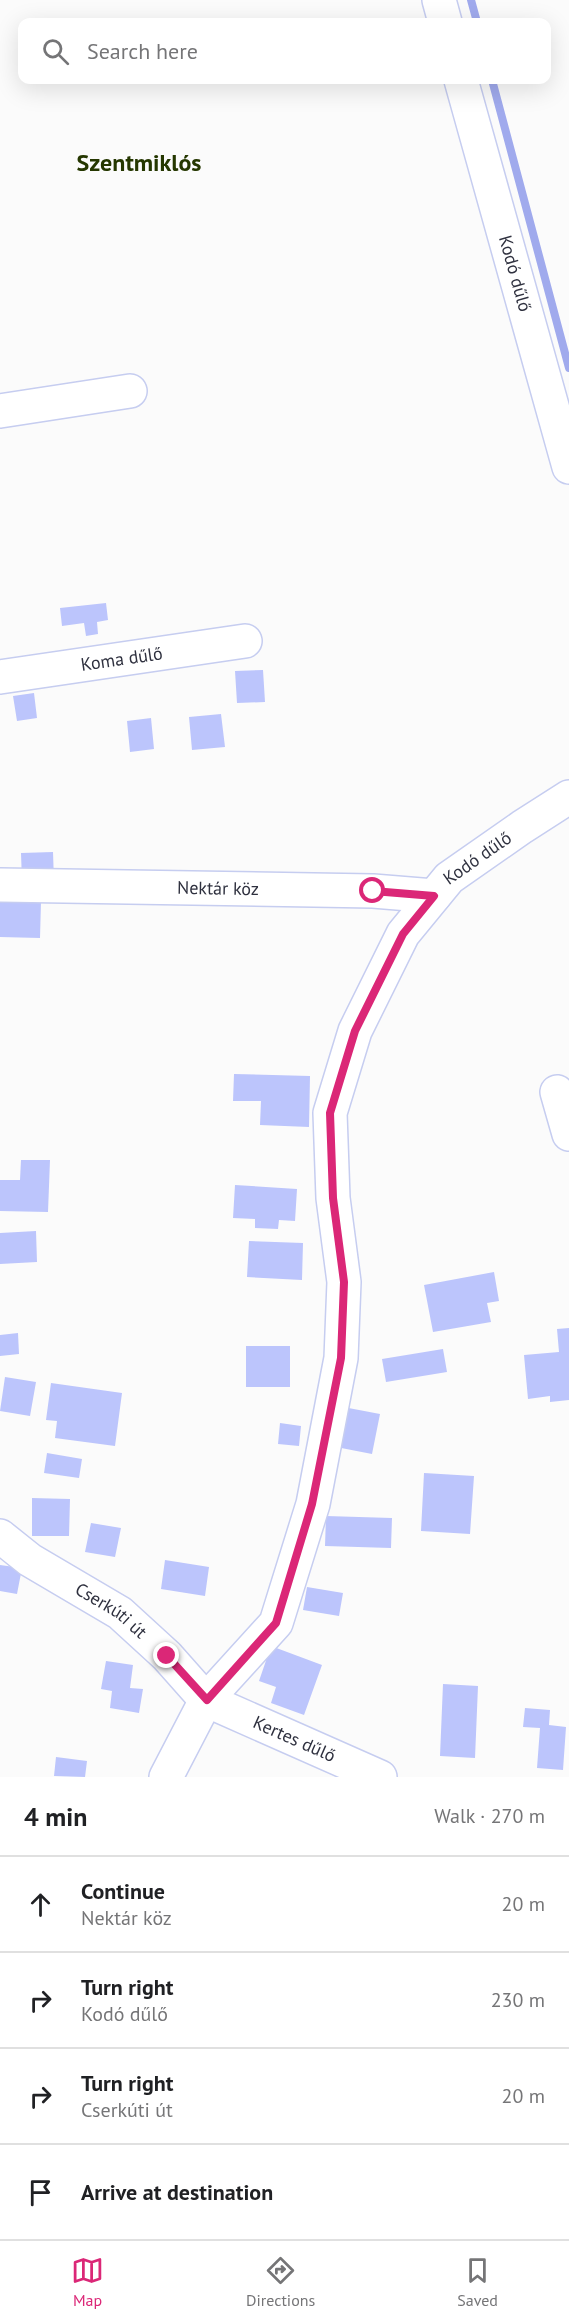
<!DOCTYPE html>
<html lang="en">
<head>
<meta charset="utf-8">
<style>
	body { margin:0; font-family:"PT Sans",sans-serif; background:#f2f2f2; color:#202124 }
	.stop { position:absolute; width:18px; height:18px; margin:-14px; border:4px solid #db2777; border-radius:50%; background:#fff }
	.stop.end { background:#db2777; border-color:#fff; box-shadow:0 2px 6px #0008 }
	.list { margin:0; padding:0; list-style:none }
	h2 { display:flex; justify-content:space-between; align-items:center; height:78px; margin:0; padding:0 24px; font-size:26px }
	h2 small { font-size:20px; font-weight:400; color:#757577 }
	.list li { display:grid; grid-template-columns:39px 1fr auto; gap:18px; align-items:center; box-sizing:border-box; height:96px; padding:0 24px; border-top:2px solid #e0e0e0 }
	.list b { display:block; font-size:22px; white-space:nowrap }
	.list p { margin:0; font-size:20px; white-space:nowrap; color:#757577 }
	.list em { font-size:20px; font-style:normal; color:#757577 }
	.icon { flex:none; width:33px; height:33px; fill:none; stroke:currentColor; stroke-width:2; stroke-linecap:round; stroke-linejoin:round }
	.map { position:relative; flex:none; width:569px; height:1777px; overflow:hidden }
	.search { position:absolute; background:#fff; box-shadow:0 6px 24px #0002; left:18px; right:18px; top:18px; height:66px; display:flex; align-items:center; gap:15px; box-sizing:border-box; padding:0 21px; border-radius:12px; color:#757577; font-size:22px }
	.sheet { height:462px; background:#fff }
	nav { display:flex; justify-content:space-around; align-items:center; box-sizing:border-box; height:84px; border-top:2px solid #e0e0e0; background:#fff; font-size:16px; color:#757577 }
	nav a { display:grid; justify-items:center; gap:3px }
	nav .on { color:#db2777 }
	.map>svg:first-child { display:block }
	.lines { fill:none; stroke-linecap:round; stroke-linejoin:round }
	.stream { stroke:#a0aaed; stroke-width:8 }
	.building { fill:#bcc5fc }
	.minor-casing { stroke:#c6cdf0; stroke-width:36 }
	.minor { stroke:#fff; stroke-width:33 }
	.route { stroke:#db2777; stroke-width:8 }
	.labels { text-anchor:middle; stroke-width:5; stroke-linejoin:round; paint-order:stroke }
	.street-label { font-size:18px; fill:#2f313f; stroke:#fbfbfb }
	.district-label { font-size:24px; font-weight:bold; fill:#253700; stroke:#fbfbfb }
</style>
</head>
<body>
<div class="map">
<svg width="569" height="1777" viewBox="0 0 569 1777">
	<rect width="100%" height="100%" fill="#fbfbfb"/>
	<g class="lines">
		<path class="stream" d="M 471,0 L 477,22
			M 492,80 L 569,368"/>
	</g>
	<path class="building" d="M 106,603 L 108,620 L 97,622 L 98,634 L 86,636 L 84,623 L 62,626 L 60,608 Z
		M 263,670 L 265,702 L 237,703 L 235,671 Z
		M 34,693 L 37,718 L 17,721 L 13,696 Z
		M 221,714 L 225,747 L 192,750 L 189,717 Z
		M 151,718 L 154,749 L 130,752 L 127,721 Z
		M 53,852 L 54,881 L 22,882 L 21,853 Z
		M 0,901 L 41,901 L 40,938 L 0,937 Z
		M 234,1074 L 310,1076 L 309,1127 L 260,1125 L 261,1101 L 233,1101 Z
		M 21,1160 L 50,1160 L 48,1212 L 0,1211 L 0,1180 L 20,1180 Z
		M 235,1185 L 297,1189 L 295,1221 L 279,1220 L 278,1229 L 255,1228 L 255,1219 L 233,1218 Z
		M 36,1231 L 37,1262 L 0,1264 L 0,1233 Z
		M 249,1241 L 303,1243 L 302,1280 L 247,1277 Z
		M 494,1272 L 499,1301 L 487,1303 L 491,1322 L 433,1332 L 424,1285 Z
		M 569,1328 L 569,1400 L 550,1402 L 550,1396 L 528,1399 L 524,1355 L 559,1352 L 557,1329 Z
		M 18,1333 L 19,1354 L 0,1356 L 0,1335 Z
		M 246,1346 L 290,1346 L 290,1387 L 246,1387 Z
		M 443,1349 L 447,1372 L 386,1382 L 382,1359 Z
		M 5,1377 L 36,1382 L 30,1416 L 0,1411 Z
		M 51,1383 L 122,1393 L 115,1446 L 55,1438 L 57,1421 L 46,1420 Z
		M 338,1406 L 380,1414 L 372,1454 L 331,1446 Z
		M 280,1423 L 301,1426 L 299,1446 L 278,1444 Z
		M 47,1453 L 82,1459 L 79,1478 L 44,1473 Z
		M 424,1473 L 474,1476 L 470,1534 L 421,1531 Z
		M 32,1498 L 70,1499 L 69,1536 L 32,1536 Z
		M 326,1516 L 392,1518 L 391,1548 L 325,1546 Z
		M 91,1523 L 121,1528 L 115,1557 L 85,1552 Z
		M 165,1560 L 209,1567 L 205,1596 L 161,1589 Z
		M 0,1565 L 22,1568 L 17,1594 L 0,1591 Z
		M 307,1587 L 343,1593 L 339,1616 L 303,1610 Z
		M 271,1646 L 322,1665 L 304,1715 L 271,1703 L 276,1687 L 259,1681 Z
		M 106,1661 L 133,1665 L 130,1688 L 143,1689 L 139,1713 L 110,1708 L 112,1691 L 101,1689 Z
		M 443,1684 L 478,1686 L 475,1758 L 440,1756 Z
		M 525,1708 L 550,1710 L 549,1725 L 566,1727 L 563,1770 L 537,1768 L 540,1728 L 523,1727 Z
		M 56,1757 L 87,1761 L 85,1777 L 54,1776 Z"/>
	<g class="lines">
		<defs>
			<g id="minor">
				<path d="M 439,0 L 445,22"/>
				<path id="s1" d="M 461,80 L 569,467"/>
				<path d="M 0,411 L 130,391"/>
				<path id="s2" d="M 0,677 L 245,641"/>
				<path id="s3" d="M 0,885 L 373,891 L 434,896"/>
				<path d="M 557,1092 L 569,1134"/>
				<path id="s4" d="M 0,1536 L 30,1560 L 120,1613 L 167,1656 L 206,1700 L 380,1777"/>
				<path id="s5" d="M 166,1777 L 206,1700 L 276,1623 L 313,1504 L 341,1358 L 344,1282 L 333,1198 L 330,1113 L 355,1031 L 403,934 L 449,878 L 522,827 L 569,797"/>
			</g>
		</defs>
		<use href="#minor" class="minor-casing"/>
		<use href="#minor" class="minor"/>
	</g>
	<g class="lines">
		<path class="route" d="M 167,1656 L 207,1700 L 276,1623 L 312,1504 L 341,1358 L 344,1282 L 333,1198 L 330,1113 L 355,1031 L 403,934 L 434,896 L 373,891"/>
	</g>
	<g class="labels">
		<g class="street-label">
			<text dy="6" stroke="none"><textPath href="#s1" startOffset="201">Kodó dűlő</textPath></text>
			<text dy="6" stroke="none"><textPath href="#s2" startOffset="123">Koma dűlő</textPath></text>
			<text dy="6" stroke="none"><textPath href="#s5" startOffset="1011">Kodó dűlő</textPath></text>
			<text dy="6" stroke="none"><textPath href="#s3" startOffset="218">Nektár köz</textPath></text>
			<text dy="6" stroke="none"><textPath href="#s4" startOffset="134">Cserkúti út</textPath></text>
			<text dy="6" stroke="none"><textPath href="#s4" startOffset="362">Kertes dűlő</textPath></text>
		</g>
		<g class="district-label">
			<text x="139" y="171">Szentmiklós</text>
		</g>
	</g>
</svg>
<div class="stop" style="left:373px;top:891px"></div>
<div class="stop end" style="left:167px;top:1656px"></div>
<div class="search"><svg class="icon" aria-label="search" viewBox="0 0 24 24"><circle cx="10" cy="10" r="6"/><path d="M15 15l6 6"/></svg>Search here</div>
</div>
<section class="sheet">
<h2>4 min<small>Walk · 270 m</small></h2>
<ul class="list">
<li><svg class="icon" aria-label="ahead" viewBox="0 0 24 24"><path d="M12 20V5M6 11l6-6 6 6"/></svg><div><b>Continue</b><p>Nektár köz</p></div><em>20 m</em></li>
<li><svg class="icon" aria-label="right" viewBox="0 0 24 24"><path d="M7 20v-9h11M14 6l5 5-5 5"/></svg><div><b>Turn right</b><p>Kodó dűlő</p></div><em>230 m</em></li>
<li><svg class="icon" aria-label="right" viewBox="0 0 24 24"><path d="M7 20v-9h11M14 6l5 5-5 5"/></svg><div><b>Turn right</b><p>Cserkúti út</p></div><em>20 m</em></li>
<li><svg class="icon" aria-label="arrive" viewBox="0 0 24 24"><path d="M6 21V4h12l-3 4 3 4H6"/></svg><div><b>Arrive at destination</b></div></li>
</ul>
</section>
<nav>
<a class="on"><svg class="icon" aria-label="map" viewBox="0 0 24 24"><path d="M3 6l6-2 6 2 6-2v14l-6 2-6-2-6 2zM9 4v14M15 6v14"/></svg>Map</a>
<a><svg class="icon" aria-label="directions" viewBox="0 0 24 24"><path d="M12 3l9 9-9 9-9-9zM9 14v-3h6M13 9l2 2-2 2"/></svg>Directions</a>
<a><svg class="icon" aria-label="saved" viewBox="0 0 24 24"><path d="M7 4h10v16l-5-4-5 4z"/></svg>Saved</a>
</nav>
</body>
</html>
